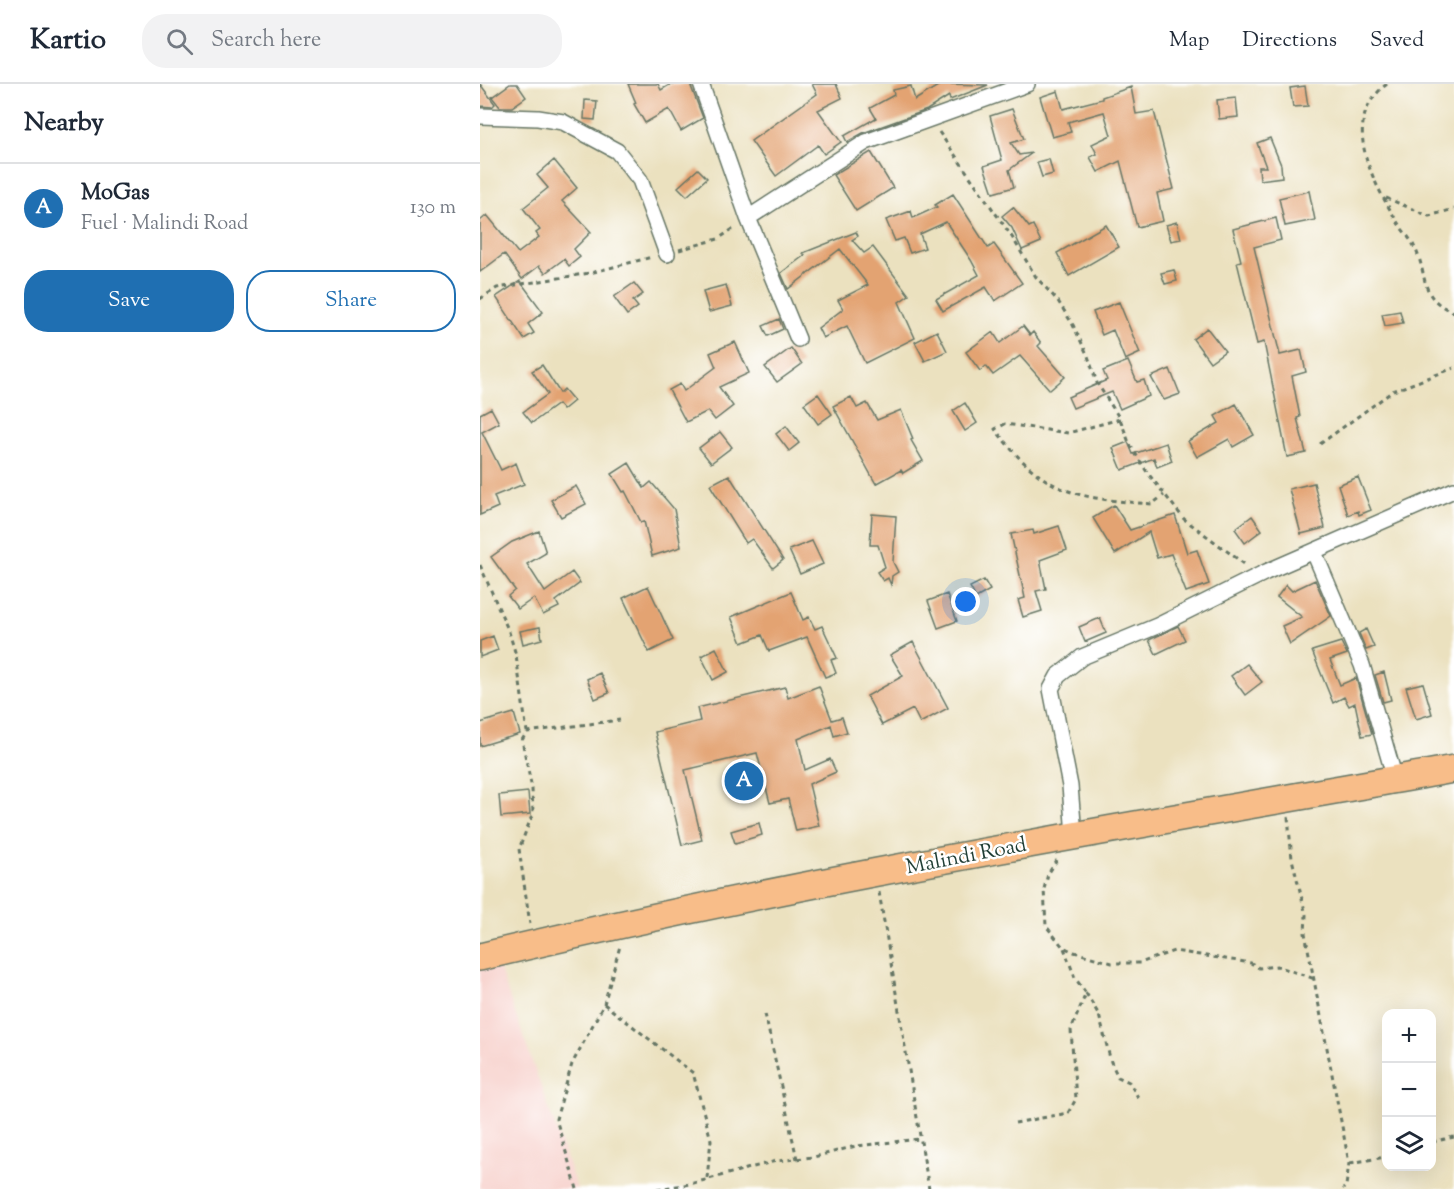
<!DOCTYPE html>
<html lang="en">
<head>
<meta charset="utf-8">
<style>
	body { margin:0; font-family:"Sorts Mill Goudy",serif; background:#f2f2f3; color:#1f2937 }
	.controls { position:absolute; right:18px; bottom:18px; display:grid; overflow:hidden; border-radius:12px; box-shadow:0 6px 24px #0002 }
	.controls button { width:54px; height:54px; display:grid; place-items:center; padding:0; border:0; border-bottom:2px solid #e0e1e3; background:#fff; color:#1f2937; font:30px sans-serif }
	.you { position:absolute; left:486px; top:518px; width:21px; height:21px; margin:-15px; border:4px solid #fff; border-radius:50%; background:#1a73e8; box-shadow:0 0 0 9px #1a73e833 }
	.badge { display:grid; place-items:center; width:39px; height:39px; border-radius:50%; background:#1f6fb2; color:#fff; font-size:20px; font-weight:700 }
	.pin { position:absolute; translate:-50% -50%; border:3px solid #fff; box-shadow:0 2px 6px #0006 }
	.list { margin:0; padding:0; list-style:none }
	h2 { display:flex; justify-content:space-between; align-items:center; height:78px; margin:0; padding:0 24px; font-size:26px }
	h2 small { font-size:20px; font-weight:400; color:#747a83 }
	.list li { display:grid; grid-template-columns:39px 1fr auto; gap:18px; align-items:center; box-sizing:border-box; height:90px; padding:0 24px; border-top:2px solid #e0e1e3 }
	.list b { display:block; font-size:22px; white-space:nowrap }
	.list p { margin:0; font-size:20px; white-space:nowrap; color:#747a83 }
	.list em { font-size:20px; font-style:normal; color:#747a83 }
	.actions { display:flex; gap:12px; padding:18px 24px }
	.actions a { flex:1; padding:14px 0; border:2px solid #1f6fb2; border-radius:24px; text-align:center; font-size:21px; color:#1f6fb2 }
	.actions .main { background:#1f6fb2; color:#fff }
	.icon { flex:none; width:33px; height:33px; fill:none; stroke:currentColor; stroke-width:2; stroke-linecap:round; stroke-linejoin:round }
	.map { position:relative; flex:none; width:974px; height:1105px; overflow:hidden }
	header { display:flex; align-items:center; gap:36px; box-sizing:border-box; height:84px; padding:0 30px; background:#fff; border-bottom:2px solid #e0e1e3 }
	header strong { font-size:28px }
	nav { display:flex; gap:33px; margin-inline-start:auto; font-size:21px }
	.search { width:420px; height:54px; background:#f2f2f3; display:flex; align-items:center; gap:15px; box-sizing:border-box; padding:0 21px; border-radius:24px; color:#747a83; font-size:22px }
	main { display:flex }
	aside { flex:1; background:#fff }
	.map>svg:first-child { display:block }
	.built { fill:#f7d0cb }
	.building { fill:#e3a372 }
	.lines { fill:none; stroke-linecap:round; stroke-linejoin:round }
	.street-casing { stroke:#667665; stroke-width:18 }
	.highway-casing { stroke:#667665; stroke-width:30 }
	.path { stroke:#667665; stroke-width:3; stroke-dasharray:4.5 4.5; stroke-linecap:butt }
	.street { stroke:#fff; stroke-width:15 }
	.highway { stroke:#f8bd89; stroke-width:27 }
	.labels { text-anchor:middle; stroke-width:5; stroke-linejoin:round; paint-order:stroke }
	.street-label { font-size:21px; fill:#1f3d34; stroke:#fff }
</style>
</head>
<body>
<header>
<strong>Kartio</strong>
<div class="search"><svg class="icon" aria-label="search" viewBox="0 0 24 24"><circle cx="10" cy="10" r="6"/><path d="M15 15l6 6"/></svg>Search here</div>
<nav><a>Map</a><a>Directions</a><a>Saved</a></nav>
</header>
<main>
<aside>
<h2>Nearby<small></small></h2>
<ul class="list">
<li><span class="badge">A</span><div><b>MoGas</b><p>Fuel · Malindi Road</p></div><em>130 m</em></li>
</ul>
<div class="actions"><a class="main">Save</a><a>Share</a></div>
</aside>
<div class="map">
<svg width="974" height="1105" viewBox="0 0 974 1105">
	<rect width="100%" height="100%" fill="#fff"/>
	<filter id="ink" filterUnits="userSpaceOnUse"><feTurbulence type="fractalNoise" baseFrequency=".0167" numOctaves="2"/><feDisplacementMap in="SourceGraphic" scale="12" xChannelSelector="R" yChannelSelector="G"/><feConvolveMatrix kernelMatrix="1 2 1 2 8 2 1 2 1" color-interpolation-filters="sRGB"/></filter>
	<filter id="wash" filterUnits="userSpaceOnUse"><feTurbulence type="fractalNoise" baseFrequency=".008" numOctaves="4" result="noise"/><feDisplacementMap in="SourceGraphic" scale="24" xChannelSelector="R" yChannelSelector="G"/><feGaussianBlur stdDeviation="1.35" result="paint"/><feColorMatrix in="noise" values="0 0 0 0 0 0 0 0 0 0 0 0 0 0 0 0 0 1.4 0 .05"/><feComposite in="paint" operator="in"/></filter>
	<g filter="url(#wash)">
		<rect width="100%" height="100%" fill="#ebe1bf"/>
		<path class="built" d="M 16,875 L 97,1105 L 0,1105 L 0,881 Z"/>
		<g id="blocks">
			<path class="building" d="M 0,0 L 15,20 L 12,23 L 0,22 Z
				M 30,0 L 37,0 L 46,13 L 32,23 L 20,23 L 12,13 Z
				M 148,0 L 178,0 L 181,6 L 191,0 L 210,0 L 223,34 L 201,47 L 189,25 L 165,39 L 154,20 L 156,19 Z
				M 332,0 L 356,0 L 362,14 L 338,26 L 361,58 L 344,70 L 338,61 L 296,92 L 271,57 L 337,10 Z
				M 461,0 L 508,1 L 470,16 L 469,12 L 447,26 L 383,49 L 367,58 L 364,52 L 396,34 L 390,24 L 414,11 L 413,6 L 431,2 L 435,16 Z
				M 825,2 L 828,22 L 813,23 L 810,4 Z
				M 651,3 L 656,30 L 674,27 L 694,105 L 677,109 L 683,137 L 657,143 L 640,77 L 618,88 L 610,73 L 617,70 L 612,60 L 631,51 L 624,28 L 588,38 L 591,48 L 572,53 L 560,13 L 578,7 L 583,25 L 622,15 L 622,13 Z
				M 756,14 L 758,33 L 739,35 L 737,16 Z
				M 105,16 L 117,17 L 115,36 L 104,35 Z
				M 532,25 L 544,55 L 531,59 L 539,71 L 552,69 L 529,86 L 534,103 L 513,109 L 504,82 L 522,76 L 510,32 Z
				M 790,54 L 801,81 L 802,93 L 780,96 L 779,83 L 786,83 L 777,59 Z
				M 391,68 L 413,104 L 376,127 L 353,91 Z
				M 569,75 L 573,90 L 562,93 L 557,78 Z
				M 74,76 L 97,104 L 82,117 L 111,148 L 94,165 L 100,173 L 89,182 L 84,175 L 65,189 L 59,182 L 42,195 L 24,170 L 0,188 L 0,137 L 7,131 L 38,169 L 59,153 L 56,149 L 60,146 L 43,124 L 68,104 L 57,91 Z
				M 218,85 L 227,94 L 207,112 L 198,103 Z
				M 829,107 L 835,136 L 805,142 L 799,114 Z
				M 473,110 L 508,164 L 514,160 L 542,199 L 515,217 L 506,203 L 463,227 L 456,215 L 499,191 L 491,176 L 466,138 L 440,150 L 445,164 L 430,169 L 424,154 L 415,157 L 406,136 L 431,127 L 433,134 L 457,123 L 455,121 Z
				M 533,123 L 549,143 L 553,141 L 561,158 L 542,166 L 532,144 L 522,132 Z
				M 796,134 L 801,156 L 774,163 L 800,271 L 821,266 L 826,288 L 812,292 L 820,333 L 817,334 L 826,369 L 807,373 L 784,258 L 777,260 L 757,178 L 761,177 L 753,145 Z
				M 697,138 L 701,155 L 691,157 L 686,141 Z
				M 626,141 L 639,163 L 589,192 L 577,169 Z
				M 376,148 L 378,152 L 372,156 L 384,169 L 393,163 L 429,211 L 419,218 L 435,254 L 385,279 L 367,242 L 343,254 L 338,244 L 363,225 L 358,216 L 388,201 L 360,165 L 308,205 L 301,189 L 325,171 L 323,169 Z
				M 694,186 L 697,197 L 685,200 L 681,189 Z
				M 40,197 L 63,228 L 48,240 L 54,249 L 44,255 L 16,213 Z
				M 154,199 L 163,210 L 153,217 L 158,223 L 147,231 L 134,213 Z
				M 246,201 L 252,222 L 229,228 L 223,207 Z
				M 639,218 L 660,269 L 645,276 L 633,246 L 622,251 L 613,228 Z
				M 920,227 L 923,239 L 905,242 L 902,230 Z
				M 299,235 L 303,245 L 288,252 L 283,242 Z
				M 543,242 L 550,251 L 553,248 L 561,259 L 558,262 L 585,293 L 570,306 L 540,272 L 513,291 L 506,282 L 500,287 L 486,268 L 513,248 L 520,259 Z
				M 727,244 L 745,267 L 730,278 L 713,255 Z
				M 457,247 L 467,267 L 445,277 L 435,258 Z
				M 255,258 L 269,289 L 239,303 L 253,322 L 235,336 L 228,327 L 206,338 L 189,306 L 200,300 L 204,307 L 236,283 L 230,269 Z
				M 311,264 L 322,280 L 297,298 L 285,283 Z
				M 648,277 L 657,298 L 664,296 L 669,312 L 640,325 L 632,308 L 593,324 L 588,313 L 627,296 L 623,287 Z
				M 62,281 L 80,309 L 84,305 L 94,317 L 83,326 L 78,320 L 52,339 L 43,328 L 68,310 L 52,287 Z
				M 690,285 L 700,310 L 684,316 L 671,293 Z
				M 338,310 L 352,330 L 338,340 L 324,320 Z
				M 371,313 L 377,324 L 387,319 L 397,336 L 421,326 L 433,355 L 431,356 L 443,377 L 423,389 L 421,386 L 396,400 L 353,322 Z
				M 485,319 L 497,339 L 485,347 L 473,327 Z
				M 756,320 L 774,351 L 753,363 L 749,355 L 717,373 L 708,357 L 739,339 L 735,332 Z
				M 11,324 L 19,339 L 2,348 L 21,386 L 36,379 L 44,400 L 14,412 L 18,423 L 0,431 L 0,330 Z
				M 306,342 L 319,359 L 309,367 L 296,350 Z
				M 240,348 L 252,363 L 231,379 L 219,364 Z
				M 648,358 L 653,370 L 686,359 L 692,377 L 677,383 L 674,374 L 642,386 L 633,364 Z
				M 149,379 L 164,404 L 171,398 L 194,425 L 201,463 L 172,472 L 164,437 L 161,438 L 145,407 L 143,408 L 132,390 Z
				M 249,391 L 303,476 L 293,484 L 272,455 L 266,459 L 230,401 Z
				M 878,393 L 891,426 L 879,431 L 878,427 L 868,431 L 858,401 Z
				M 834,399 L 845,444 L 821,450 L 809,405 Z
				M 96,402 L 106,420 L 81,433 L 71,416 Z
				M 634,421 L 650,446 L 695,431 L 707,469 L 717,466 L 729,500 L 706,508 L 691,470 L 677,474 L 669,448 L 635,470 L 613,434 Z
				M 392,430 L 416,432 L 413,478 L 418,488 L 412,492 L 411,501 L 408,494 L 403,497 L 397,488 L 405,483 L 398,461 L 390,461 Z
				M 772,432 L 782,446 L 765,459 L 755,445 Z
				M 579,442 L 587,466 L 560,476 L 566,505 L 556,507 L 562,527 L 543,533 L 538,516 L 545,514 L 531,450 L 553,446 L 554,450 Z
				M 59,447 L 66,469 L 47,480 L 65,508 L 92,488 L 100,499 L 76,517 L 79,523 L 63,531 L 54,514 L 38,525 L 28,512 L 35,506 L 11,473 L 32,458 Z
				M 332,457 L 343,480 L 320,490 L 309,466 Z
				M 504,496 L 510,506 L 496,514 L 490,503 Z
				M 835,496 L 851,532 L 810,560 L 802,542 L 822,533 L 797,513 L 806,501 L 812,507 Z
				M 168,502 L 193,556 L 169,568 L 143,514 Z
				M 311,508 L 323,536 L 329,533 L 335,545 L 342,542 L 357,574 L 351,576 L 356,589 L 345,593 L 327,553 L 289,567 L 282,551 L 262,559 L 251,533 Z
				M 467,510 L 477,537 L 458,544 L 448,517 Z
				M 620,534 L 626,549 L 605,558 L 599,543 Z
				M 698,542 L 705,556 L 676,570 L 669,556 Z
				M 60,543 L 62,555 L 43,560 L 40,547 Z
				M 886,545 L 894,563 L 886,566 L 879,549 Z
				M 13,552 L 18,566 L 0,573 L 0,557 Z
				M 433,558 L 468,624 L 440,639 L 433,625 L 402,641 L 387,612 L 423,592 L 410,571 Z
				M 861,558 L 867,570 L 850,576 L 860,601 L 876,594 L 892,650 L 882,652 L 875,619 L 869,622 L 864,613 L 853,619 L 832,567 Z
				M 236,564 L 248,588 L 233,596 L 221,572 Z
				M 767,580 L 782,598 L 765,611 L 751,592 Z
				M 904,588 L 911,616 L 903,618 L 895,591 Z
				M 120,589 L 129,609 L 115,615 L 107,595 Z
				M 943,599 L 952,630 L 936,635 L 926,603 Z
				M 339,602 L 352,636 L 362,633 L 367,648 L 354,652 L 351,641 L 318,655 L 325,686 L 350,675 L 356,688 L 329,700 L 339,742 L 316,747 L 308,715 L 290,719 L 277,669 L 205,686 L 222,756 L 202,761 L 175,648 L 220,637 L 217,624 L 305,603 L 308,614 Z
				M 34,629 L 40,650 L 0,662 L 0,639 Z
				M 48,708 L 50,730 L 21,733 L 19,711 Z
				M 279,739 L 282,751 L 255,759 L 251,747 Z"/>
		</g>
	</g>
	<g filter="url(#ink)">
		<use href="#blocks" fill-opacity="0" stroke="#667665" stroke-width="1.5"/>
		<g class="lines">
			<defs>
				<path id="street" d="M 221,0 L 268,134 L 318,255
					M 0,32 L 58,34 L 83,38 L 137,67 L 160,96 L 187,170
					M 268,134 L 386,58 L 547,0
					M 834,468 L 882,581 L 915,695
					M 594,751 L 590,702 L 571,605 L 578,592 L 602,573 L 677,542 L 786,488 L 974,406"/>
				<path id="highway" d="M 0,873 C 322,795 648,743 974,685"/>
			</defs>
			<use href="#street" class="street-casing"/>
			<use href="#highway" class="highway-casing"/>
			<path class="path" d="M 907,0 C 858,37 893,98 918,139 C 923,147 930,154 934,162 C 949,190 937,214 974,228
				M 459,48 L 532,153 L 556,193 L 578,217 L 593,241 L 608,272 L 617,299 L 640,335 L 650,361 L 667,388 L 704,435 L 767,482
				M 906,114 L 949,132 L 974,125
				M 199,166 L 238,155 L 256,143
				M 0,215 L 17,204 L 110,189 L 172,173
				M 640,335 L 588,349 L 525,340 L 515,345 C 564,410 594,414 672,420 L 684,411
				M 840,360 L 913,307 L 974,284
				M 0,481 L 29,548 L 36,571 L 47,648 L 42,656 L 52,705 L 53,729 L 39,765 L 50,840
				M 47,648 L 140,636
				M 808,733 L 812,775 L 826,831 L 825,849 L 869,1079 L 866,1102 L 863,1105
				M 577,776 L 568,790 L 564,805 L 566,842 L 583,863 L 594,868 L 632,879 L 660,879 L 694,867 L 771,879 L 779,884 L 797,882 L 835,895
				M 399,808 L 449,1105
				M 606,909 L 619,931 L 631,978 L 638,993 L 649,998 L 659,1015
				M 124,920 L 213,989 L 231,1056 L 227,1094
				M 285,930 L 317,1075
				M 535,1039 L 588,1029 L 596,1015 L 591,946 L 606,909 L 595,894 L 584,864
				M 952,1058 L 974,1053
				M 870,1079 L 906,1073
				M 97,1105 L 76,1035 L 92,980 L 124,920 L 140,862
				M 177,1105 L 210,1100 L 296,1077 L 334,1073 L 376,1062 L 439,1055"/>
			<use href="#street" class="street"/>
			<use href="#highway" class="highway"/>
		</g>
	</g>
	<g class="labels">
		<g class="street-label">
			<text transform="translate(486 771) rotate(-11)" y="7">Malindi Road</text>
		</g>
	</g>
</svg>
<div class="controls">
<button>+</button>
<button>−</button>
<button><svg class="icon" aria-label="layers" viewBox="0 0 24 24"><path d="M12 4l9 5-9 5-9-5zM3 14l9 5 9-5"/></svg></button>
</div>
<div class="you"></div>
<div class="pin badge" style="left:264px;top:697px">A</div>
</div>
</main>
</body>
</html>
